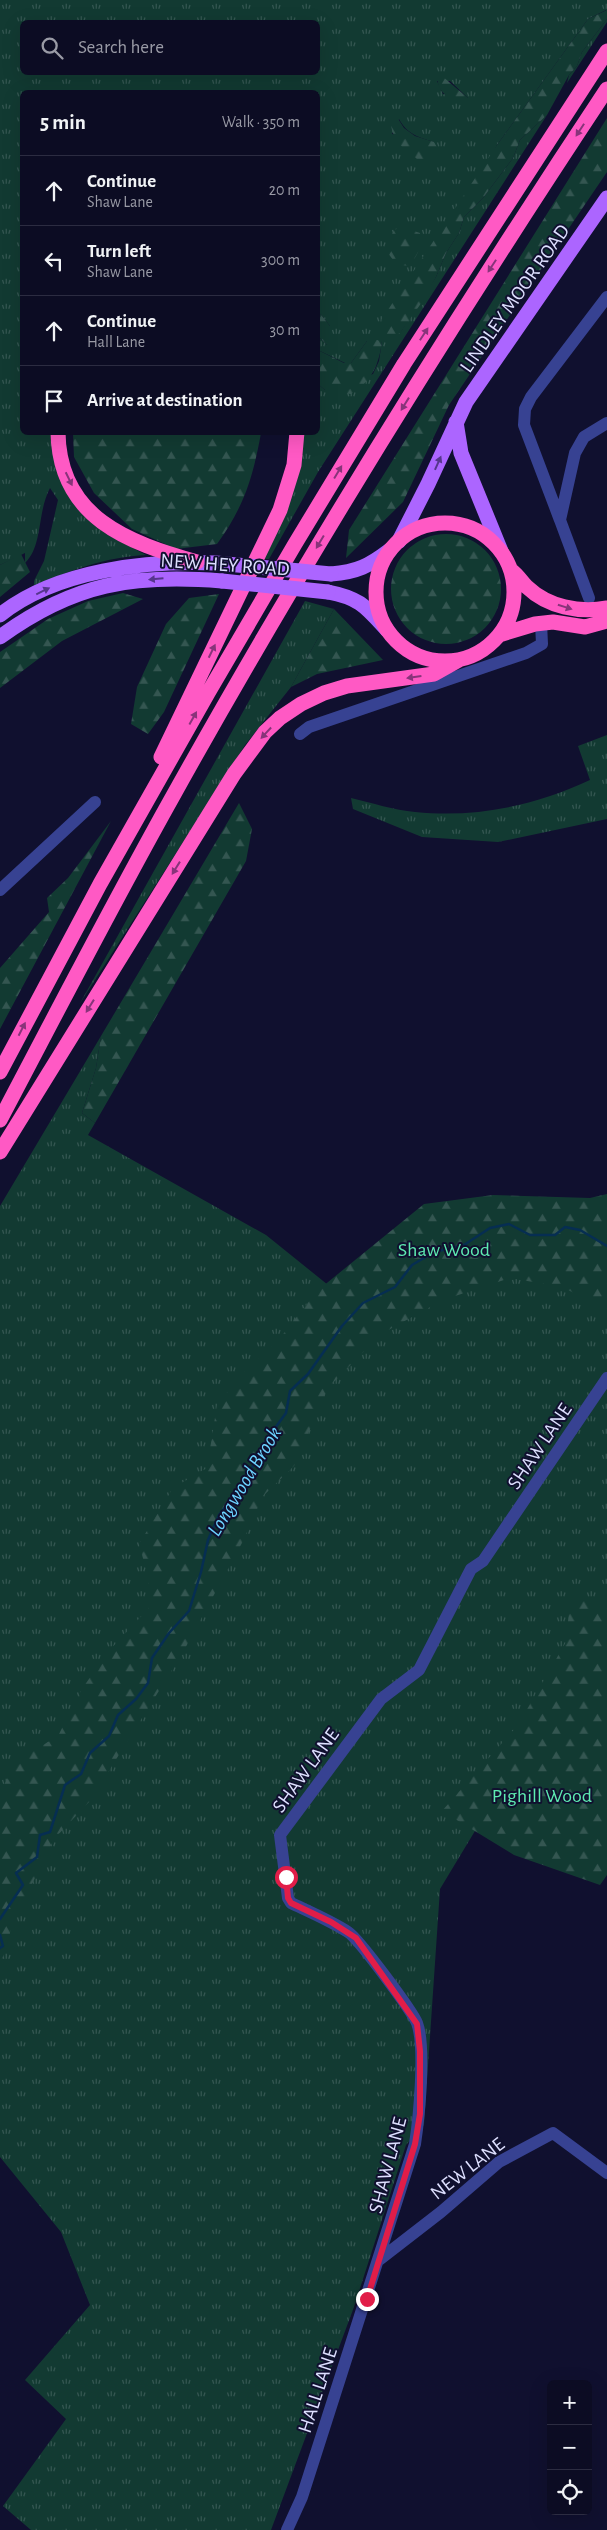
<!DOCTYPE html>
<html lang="en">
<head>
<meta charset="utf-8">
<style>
	body { margin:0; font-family:"Alegreya Sans",sans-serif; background:#15152b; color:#f1f3f6 }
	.controls { position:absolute; right:15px; bottom:15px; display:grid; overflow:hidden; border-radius:8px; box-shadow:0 5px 20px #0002 }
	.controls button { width:45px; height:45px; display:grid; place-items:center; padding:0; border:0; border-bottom:1px solid #2c2c41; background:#0c0c23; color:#f1f3f6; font:25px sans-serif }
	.stop { position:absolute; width:15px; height:15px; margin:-11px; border:4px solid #e11d48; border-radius:50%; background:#fff }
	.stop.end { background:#e11d48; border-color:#fff; box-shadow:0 1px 5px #0008 }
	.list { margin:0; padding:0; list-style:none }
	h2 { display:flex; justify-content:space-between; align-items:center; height:65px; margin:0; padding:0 20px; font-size:21px }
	h2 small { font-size:16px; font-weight:400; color:#9a9ba6 }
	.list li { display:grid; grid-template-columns:32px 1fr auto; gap:15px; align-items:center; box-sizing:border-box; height:70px; padding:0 20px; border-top:1px solid #2c2c41 }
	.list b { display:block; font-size:19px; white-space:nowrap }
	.list p { margin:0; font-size:16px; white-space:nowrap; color:#9a9ba6 }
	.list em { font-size:16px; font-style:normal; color:#9a9ba6 }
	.icon { flex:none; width:28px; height:28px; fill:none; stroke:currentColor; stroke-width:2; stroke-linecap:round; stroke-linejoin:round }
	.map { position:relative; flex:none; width:607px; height:2530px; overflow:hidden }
	.search { position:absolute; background:#0c0c23; box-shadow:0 5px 20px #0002; left:20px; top:20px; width:300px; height:55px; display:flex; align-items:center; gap:12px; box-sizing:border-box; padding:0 18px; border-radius:8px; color:#9a9ba6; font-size:19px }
	.panel { position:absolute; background:#0c0c23; box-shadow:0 5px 20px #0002; left:20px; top:90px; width:300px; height:345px; border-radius:8px }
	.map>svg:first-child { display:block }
	.grass { fill:url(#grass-tufts); fill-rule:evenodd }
	.forest { fill:url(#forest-firs) }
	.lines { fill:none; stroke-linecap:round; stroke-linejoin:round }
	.stream { stroke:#062e52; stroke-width:2.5 }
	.minor { stroke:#374292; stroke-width:12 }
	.major { stroke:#ac65ff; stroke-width:15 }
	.highway { stroke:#ff59c4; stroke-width:15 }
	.major-bridge { stroke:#ac65ff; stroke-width:15 }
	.oneway { fill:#88347a }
	.oneway2 { fill:#56368d }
	.route { stroke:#e11d48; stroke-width:6 }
	.labels { text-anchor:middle; stroke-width:4; stroke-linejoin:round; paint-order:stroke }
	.street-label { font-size:20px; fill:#dee0ff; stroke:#10102f }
	.park-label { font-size:20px; fill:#5eebb1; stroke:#10102f }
	.water-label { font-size:21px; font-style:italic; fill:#6cd3ff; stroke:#10102f }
</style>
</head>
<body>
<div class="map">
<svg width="607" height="2530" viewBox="0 0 607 2530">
	<defs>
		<pattern id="grass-tufts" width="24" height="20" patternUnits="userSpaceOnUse" patternTransform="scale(1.25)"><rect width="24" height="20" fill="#123a32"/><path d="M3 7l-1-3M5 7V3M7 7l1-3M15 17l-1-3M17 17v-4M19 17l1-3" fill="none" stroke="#345651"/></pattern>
		<pattern id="forest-firs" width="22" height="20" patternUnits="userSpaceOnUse" patternTransform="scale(1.25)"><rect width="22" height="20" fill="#123a32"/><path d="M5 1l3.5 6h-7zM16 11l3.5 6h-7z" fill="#345651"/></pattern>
	</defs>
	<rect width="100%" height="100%" fill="#10102f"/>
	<path class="grass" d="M 0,0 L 607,0 L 607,16 L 606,10 L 588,19 L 497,145 L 400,333 L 436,277 L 446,253 L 459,233 L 464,217 L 483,198 L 513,158 L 520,140 L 547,115 L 318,472 L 269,559 L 261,559 L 302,433 L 318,432 L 318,384 L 325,390 L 373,374 L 379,361 L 382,341 L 367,341 L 351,363 L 345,363 L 318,350 L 318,336 L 327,345 L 330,326 L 318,311 L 318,92 L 22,92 L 22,432 L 52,433 L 75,505 L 106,534 L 146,555 C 106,557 71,570 34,586 L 34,581 L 44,561 L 58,500 L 50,488 C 37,512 43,546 25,563 L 25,553 L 0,565 ZM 22,22 L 318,22 L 318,72 L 22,72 ZM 437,81 L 450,81 L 468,98 L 443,94 ZM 399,119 C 407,134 418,137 434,142 L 392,134 Z
		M 607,19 L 607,22 L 567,83 L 569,75 L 577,66 L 582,52 Z
		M 305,601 L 334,609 L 291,687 L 245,745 L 79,1005 Z
		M 607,735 L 607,819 L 498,842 L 422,837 L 353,809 L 351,798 C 372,803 394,810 415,812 C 477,818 534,806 590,780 L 578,746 Z
		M 101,1036 L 96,1068 L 82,1113 L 95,1123 L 88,1135 L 266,1235 L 338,1293 L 607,1227 L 607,1612 L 440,1889 L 424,2125 L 406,2145 L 354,2307 L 271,2530 L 31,2530 L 3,2506 L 66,2419 L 25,2380 L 90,2305 L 61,2232 L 0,2157 L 0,1206 Z"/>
	<path class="forest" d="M 607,10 L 607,19 L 582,52 L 577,66 L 569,75 L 547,115 L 520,140 L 513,158 L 483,198 L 464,217 L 459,233 L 446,253 L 436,277 L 422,302 L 400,333 L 388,339 L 381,334 L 378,325 L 497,145 L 588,19 Z
		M 442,76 L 468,98 L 469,104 C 455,103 435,93 438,77 Z
		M 395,114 L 404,128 L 415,136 L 434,142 L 439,151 L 429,160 L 421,162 C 401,146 392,143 390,117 Z
		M 607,118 L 607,172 L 449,405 L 403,502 L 346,558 L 349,530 Z
		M 402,227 L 420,233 C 422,247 418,256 408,266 L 396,264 L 385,249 L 394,230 Z
		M 318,311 L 330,326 L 333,342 L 327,345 L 318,336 Z
		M 377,340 L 382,341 C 379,365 372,381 351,394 L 325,390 L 318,384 L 318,350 L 344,363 L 351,363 L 367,341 Z
		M 73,433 L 261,433 C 253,477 244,507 217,544 L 176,549 L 132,529 L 94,493 L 74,457 Z
		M391 589a55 55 0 1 1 110 0a55 55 0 1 1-110 0Z
		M 21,554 L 30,572 L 0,597 L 0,565 Z
		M 123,593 L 143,599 L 62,641 L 0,688 L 0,652 L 48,619 L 88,601 Z
		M 219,594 L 164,712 L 148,734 L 131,724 L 137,687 L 166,624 L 189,598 Z
		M 334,609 L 383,660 L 317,674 L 291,687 Z
		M 239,803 L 252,829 L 246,861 L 95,1123 L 82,1113 L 96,1068 L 101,1036 Z
		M 111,821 L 0,1029 L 0,968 L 49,912 L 47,898 L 68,878 Z
		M 607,1194 L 607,1314 L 594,1303 L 562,1287 L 510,1278 L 443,1300 L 381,1334 L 328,1388 L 294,1466 L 263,1496 L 243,1541 L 182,1654 L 90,1801 L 54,1839 L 13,1923 L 0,1966 L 0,1792 L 18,1760 L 58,1736 L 82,1689 L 107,1653 L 148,1609 L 148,1576 L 139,1544 L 173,1488 L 207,1468 L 217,1405 L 244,1372 L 277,1342 L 317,1291 L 424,1204 L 493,1195 L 590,1198 Z
		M 607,1597 L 607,1875 L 600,1885 L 514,1855 L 442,1811 L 518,1725 L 566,1642 L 570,1601 Z"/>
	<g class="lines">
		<path class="stream" d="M 0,1919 L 23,1885 L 16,1873 L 37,1857 L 40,1835 L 50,1832 L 65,1785 L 81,1774 L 90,1753 L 109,1736 L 118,1715 L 136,1699 L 148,1683 L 152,1658 L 169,1633 L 189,1611 L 201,1572 L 208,1540 L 219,1515 L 244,1483 L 267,1439 L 286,1413 L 290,1391 L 308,1374 L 342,1326 L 363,1303 L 395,1287 L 412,1265 L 434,1252 L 464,1245 L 490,1228 L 509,1224 L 530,1235 L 555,1235 L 565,1227 L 580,1230 L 607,1246
			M 0,1935 L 3,1946 L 0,1948"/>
		<path class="minor" d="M 560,520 L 524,425 L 525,409 L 531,397 L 607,297
			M 589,598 L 560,520 L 575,453 L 584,437 L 607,423
			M 300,734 L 309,727 L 526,653 L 542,644 L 541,623
			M 0,890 L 95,802
			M 379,2260 L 441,2212 L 499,2162 L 553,2133 L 607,2173
			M 287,2530 L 302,2497 L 415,2144 C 419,2118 426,2047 417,2023 C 412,2011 359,1939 348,1932 C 331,1921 310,1912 291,1903 L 288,1898 L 280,1835 L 381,1699 L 419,1670 L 471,1569 L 483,1561 L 607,1378"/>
		<path class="major" d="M 456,422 L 461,453 L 501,551
			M 399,541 L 428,484 L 466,402 L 607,198
			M 331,574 C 357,572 369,566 390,550
			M 328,592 C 360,598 366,607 387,630
			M 0,615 C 56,570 147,560 216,563
			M 0,637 C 74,583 133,574 222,581"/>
		<path class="highway" d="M 58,432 C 59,518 129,543 197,562
			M376 592a69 69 0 1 1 138 0a69 69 0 1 1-138 0Z
			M 511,570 C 518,575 521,581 527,587 C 548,607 579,613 607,608
			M 499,635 L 535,624 L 553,622 L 585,627 L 607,621
			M 161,757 L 280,510 L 294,465 L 297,432
			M 0,1072 L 100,884 L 208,693 L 295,544 L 404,364 L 607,51
			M 0,1120 C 57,1012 113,903 173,796 C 307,555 454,320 607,89
			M 0,1152 L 234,774 L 265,732 L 280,718 L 301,704 L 324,693 L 347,686 L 434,674 L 459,660"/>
		<path class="major-bridge" d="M 216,563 L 331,574
			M 222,581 L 328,592"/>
	</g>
	<defs><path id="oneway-solid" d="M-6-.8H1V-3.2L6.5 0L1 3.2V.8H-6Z" transform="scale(1.25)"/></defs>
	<g class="oneway">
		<use href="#oneway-solid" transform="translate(580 130) rotate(123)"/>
		<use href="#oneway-solid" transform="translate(492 266) rotate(123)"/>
		<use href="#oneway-solid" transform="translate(424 334) rotate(-57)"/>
		<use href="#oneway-solid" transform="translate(405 404) rotate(122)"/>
		<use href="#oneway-solid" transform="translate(338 472) rotate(-59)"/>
		<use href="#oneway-solid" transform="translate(69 479) rotate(64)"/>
		<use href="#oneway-solid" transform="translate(320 542) rotate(121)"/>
		<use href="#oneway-solid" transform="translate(565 607) rotate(18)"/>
		<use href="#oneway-solid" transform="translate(212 651) rotate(-64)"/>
		<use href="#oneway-solid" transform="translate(414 677) rotate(172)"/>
		<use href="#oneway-solid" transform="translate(193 718) rotate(-61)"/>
		<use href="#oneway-solid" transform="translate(266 733) rotate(133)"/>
		<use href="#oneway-solid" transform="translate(176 868) rotate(122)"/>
		<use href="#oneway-solid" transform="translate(90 1006) rotate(122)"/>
		<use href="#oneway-solid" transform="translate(22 1029) rotate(-63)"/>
	</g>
	<g class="oneway2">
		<use href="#oneway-solid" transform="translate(438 463) rotate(-66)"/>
		<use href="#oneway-solid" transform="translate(156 579) rotate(175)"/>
		<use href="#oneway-solid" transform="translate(43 591) rotate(-26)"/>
	</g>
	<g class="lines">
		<path class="route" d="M 286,1877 L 288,1898 L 291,1903 L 331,1922 L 356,1938 L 417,2024 L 420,2051 L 420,2114 L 415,2144 L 367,2299"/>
	</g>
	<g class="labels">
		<g class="street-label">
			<text transform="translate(514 298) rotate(-55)" y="7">LINDLEY MOOR ROAD</text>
			<text transform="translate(225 564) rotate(4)" y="7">NEW HEY ROAD</text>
			<text transform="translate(539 1446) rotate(-56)" y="7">SHAW LANE</text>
			<text transform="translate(305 1770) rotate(-54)" y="7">SHAW LANE</text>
			<text transform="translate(387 2165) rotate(-75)" y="7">SHAW LANE</text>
			<text transform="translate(467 2168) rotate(-38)" y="7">NEW LANE</text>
			<text transform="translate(317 2390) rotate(-72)" y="7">HALL LANE</text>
		</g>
		<g class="park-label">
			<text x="444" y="1256">Shaw Wood</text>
			<text x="542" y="1802">Pighill Wood</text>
		</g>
		<g class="water-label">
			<text transform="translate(244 1481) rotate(-59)" y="7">Longwood Brook</text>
		</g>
	</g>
</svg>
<div class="controls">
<button>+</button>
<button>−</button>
<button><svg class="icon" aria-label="locate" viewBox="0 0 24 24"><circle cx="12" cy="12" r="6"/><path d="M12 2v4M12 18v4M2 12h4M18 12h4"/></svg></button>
</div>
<div class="stop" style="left:286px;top:1877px"></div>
<div class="stop end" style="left:367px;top:2299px"></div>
<div class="search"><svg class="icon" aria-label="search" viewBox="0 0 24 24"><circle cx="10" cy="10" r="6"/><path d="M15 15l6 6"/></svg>Search here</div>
<section class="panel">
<h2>5 min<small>Walk · 350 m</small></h2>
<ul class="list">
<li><svg class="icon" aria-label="ahead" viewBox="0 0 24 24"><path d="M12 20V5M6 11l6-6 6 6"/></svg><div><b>Continue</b><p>Shaw Lane</p></div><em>20 m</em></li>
<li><svg class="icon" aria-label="left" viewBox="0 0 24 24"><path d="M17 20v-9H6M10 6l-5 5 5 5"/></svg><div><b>Turn left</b><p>Shaw Lane</p></div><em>300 m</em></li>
<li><svg class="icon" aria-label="ahead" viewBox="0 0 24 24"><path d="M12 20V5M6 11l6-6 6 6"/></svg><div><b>Continue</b><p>Hall Lane</p></div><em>30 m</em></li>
<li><svg class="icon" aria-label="arrive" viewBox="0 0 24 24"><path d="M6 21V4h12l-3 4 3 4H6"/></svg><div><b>Arrive at destination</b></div></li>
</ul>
</section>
</div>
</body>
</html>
